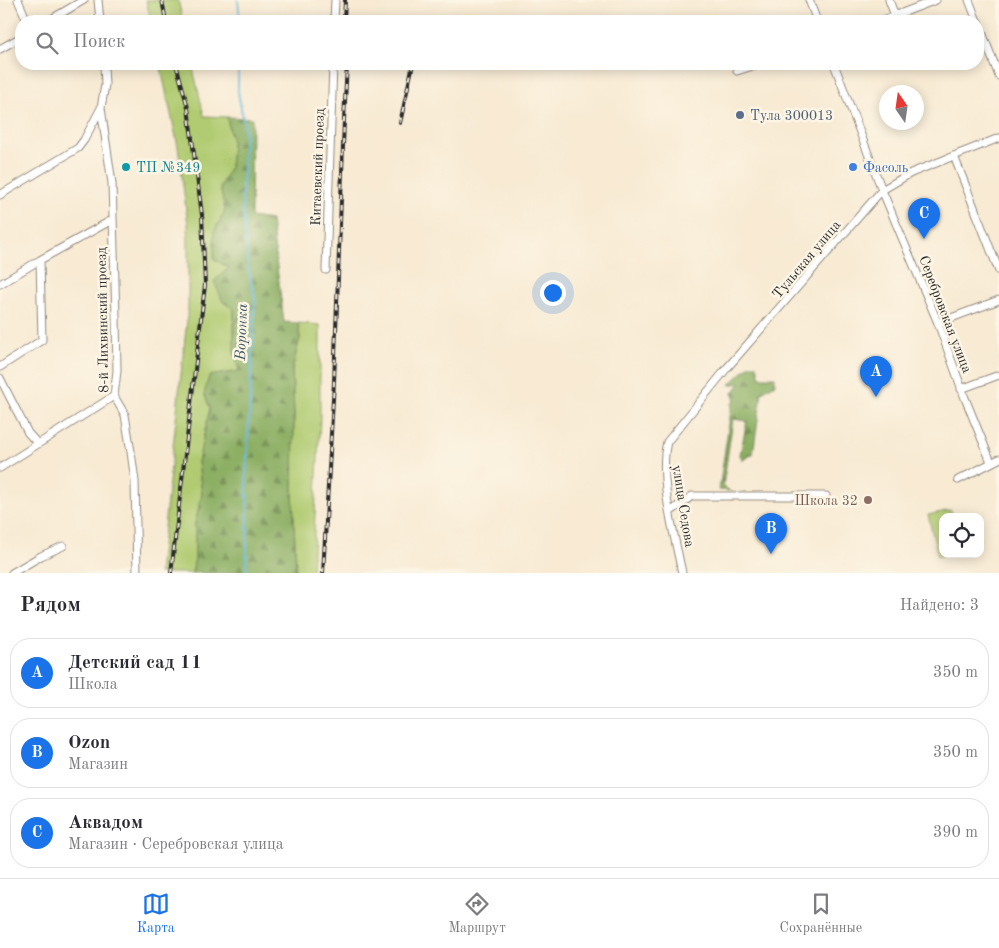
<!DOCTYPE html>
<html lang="ru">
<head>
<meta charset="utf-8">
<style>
	body { margin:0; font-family:"Old Standard TT",serif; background:#f2f2f3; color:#2b2b33 }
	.controls { position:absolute; right:15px; bottom:15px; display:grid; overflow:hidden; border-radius:10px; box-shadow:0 2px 12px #0003 }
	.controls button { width:45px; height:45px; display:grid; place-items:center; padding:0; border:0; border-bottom:1px solid #e1e1e2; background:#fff; color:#2b2b33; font:25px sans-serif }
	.compass { position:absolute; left:879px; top:85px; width:45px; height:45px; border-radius:50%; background:#fff; box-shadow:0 2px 12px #0003; rotate:347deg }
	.you { position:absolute; left:552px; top:292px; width:18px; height:18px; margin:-12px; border:4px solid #fff; border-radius:50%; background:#1a73e8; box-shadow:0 0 0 8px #1a73e833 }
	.badge { display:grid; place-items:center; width:32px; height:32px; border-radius:50%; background:#1a73e8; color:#fff; font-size:16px; font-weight:700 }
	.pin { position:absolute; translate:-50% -41px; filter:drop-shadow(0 1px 2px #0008) }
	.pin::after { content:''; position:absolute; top:26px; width:18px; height:15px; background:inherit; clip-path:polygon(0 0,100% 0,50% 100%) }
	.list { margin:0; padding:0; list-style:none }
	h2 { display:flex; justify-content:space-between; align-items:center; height:65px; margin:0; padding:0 20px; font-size:21px }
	h2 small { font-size:16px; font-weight:400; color:#7c7c81 }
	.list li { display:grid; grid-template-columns:32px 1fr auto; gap:15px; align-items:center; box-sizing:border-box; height:70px; margin:0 10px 10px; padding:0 10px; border:1px solid #e1e1e2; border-radius:20px }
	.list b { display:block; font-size:19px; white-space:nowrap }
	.list p { margin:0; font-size:16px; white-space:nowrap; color:#7c7c81 }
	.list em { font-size:16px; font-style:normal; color:#7c7c81 }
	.icon { flex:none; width:28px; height:28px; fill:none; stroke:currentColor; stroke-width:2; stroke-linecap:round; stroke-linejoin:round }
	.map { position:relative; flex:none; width:999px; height:573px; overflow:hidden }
	.search { position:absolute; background:#fff; box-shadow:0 2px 12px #0003; left:15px; right:15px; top:15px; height:55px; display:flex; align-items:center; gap:12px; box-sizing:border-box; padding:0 18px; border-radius:20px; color:#7c7c81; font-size:19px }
	.sheet { height:305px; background:#fff }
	nav { display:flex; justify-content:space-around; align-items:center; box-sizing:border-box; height:70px; border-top:1px solid #e1e1e2; background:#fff; font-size:14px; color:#7c7c81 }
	nav a { display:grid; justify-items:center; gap:2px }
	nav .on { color:#1a73e8 }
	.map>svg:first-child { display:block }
	.green { fill:#b0cb71; stroke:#6e7b4e }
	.forest { fill:url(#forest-firs); stroke:#5c6d47 }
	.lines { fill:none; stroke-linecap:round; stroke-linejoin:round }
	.stream { stroke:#62b9df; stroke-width:2 }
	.street-casing { stroke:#928a7f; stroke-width:9 }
	.street { stroke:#fff; stroke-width:7 }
	.rail-casing { stroke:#2b2b2b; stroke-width:4 }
	.rail { stroke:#fcf5e5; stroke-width:2; stroke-dasharray:5.5; stroke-linecap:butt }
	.service-dot { fill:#5c6f8a; stroke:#fcf5e5; stroke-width:2 }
	.culture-dot { fill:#0f9aa8; stroke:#fcf5e5; stroke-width:2 }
	.shop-dot { fill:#3f7fe0; stroke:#fcf5e5; stroke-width:2 }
	.education-dot { fill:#8d6e63; stroke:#fcf5e5; stroke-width:2 }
	.labels { text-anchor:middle; stroke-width:5; stroke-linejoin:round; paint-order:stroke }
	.service-label { font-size:14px; fill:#4e5e75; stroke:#fcf5e5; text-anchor:start }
	.culture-label { font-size:14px; fill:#0d838f; stroke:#fcf5e5; text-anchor:start }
	.street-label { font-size:14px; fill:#2b2b2b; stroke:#fcf5e5 }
	.shop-label { font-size:14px; fill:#366cbe; stroke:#fcf5e5; text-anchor:start }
	.education-label { font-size:14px; fill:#785e54; stroke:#fcf5e5; text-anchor:end }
	.water-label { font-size:15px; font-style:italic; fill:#3c5661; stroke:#fcf5e5 }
</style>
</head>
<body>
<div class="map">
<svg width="999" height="573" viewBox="0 0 999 573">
	<defs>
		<pattern id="forest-firs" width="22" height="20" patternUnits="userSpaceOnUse" patternTransform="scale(1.25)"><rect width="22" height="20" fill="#8caf63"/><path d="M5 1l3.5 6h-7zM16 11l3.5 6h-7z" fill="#738f52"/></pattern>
	</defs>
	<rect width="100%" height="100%" fill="#fcf5e5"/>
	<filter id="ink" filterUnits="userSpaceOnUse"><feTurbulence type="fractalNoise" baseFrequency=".02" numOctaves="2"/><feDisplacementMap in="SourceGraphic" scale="10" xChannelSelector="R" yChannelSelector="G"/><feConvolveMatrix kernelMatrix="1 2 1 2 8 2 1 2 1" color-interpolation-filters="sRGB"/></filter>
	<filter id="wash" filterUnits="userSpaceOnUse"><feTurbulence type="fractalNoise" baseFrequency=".0096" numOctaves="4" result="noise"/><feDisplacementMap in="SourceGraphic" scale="20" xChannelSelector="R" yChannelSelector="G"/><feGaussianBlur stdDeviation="1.12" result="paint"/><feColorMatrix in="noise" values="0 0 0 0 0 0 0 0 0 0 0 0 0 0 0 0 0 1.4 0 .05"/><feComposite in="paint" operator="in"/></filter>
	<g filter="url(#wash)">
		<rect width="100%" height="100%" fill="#f8ead3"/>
		<path class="green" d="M 146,0 L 178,0 L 183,21 L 151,21 Z
			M 160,64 L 192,64 L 204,116 L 227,117 L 232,142 L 230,167 L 220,187 L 225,210 L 214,232 L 229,268 L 234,309 L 234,350 L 239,371 L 210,376 L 210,408 L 198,462 L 202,494 L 195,524 L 195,558 L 192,573 L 159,573 L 188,311 L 188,225 L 178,146 Z
			M 298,323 L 320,325 L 320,419 L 312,573 L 296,573 L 293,495 L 294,414 L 292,369 L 300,338 Z
			M 951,510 L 953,517 L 943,517 L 943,554 L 950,554 L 938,557 L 928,515 Z"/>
		<path class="forest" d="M 227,117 L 252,118 L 251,217 L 271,220 L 284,322 L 298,323 L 300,338 L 292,369 L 294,414 L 293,495 L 296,573 L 192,573 L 195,558 L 195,524 L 202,494 L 198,462 L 210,408 L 204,394 L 209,376 L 239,371 L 234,350 L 234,309 L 223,302 L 214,281 L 229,268 L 214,259 L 214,232 L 225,210 L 220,187 L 230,167 L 232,142 Z
			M 750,365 L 757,365 L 760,377 L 775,377 L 775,384 L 762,392 L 753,454 L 743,460 L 740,455 L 747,421 L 733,419 L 723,486 L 730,491 L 719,490 L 732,403 L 735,402 L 733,393 L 740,383 L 729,385 Z"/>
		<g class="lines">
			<path class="stream" d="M 238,0 L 240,21
				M 238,64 L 238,92 L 245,130 L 242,198 L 248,267 L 255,299 L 246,477 L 248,514 L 246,573"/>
		</g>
	</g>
	<g filter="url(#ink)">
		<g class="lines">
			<defs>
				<path id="street" d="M 18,0 L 27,21
					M 98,0 L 100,21
					M 809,0 L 817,21
					M 889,0 L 895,16
					M 969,0 L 977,21
					M 48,21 L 84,0
					M 334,21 L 335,0
					M 881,21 L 936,0
					M 978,22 L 999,76
					M 0,49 L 21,37
					M 104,64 L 105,85 L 101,108 L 112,183 L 116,317 L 117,371 L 114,396 L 125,415 L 131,452 L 135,481 L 137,573
					M 834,64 L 882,190 L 938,323 L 965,398 L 991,462
					M 737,71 L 759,64
					M 954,156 L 999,271
					M 0,195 L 78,148 L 84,140 L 101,108
					M 326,270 L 333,64
					M 0,284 L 40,260 L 112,220
					M 938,323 L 999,300
					M 0,367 L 42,340 L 40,260
					M 0,378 L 28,433 L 38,444
					M 961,389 L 999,375
					M 0,468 L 114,396
					M 958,480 L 999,459
					M 670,512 L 692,496 L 826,496
					M 12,573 L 41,556 L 63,546
					M 682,573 C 675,537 658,477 667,442 L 727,368 L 882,190 L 911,173 L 999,138"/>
			</defs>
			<use href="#street" class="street-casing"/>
			<use href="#street" class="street"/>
			<defs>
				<path id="rail" d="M 162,0 L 166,21
					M 344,21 L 345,0
					M 400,123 L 413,64
					M 171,573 L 205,285 L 202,215 L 188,108 L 176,64
					M 323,573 L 334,382 L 344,120 L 347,64"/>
			</defs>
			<use href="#rail" class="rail-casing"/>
			<use href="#rail" class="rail"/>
		</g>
	</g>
	<circle class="service-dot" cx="740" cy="115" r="5"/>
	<circle class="culture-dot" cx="126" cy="167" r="5"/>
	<circle class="shop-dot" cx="853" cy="167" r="5"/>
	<circle class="education-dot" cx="868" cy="500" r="5"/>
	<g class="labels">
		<g class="service-label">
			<text x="750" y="120">Тула 300013</text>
		</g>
		<g class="culture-label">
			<text x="136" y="172">ТП №349</text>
		</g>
		<g class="street-label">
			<text transform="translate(317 167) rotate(-88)" y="5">Китаевский проезд</text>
			<text transform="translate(806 259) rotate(-50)" y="5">Тульская улица</text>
			<text transform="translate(946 314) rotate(69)" y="5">Серебровская улица</text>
			<text transform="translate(102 320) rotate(-91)" y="5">8-й Лихвинский проезд</text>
			<text transform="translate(684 506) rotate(81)" y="5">улица Седова</text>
		</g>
		<g class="shop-label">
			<text x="863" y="172">Фасоль</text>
		</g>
		<g class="education-label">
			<text x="858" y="505">Школа 32</text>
		</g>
		<g class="water-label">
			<text transform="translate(241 332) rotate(-88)" y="5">Воронка</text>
		</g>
	</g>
</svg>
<div class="controls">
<button><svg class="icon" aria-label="locate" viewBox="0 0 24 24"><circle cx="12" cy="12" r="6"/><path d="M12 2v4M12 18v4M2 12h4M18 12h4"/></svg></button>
</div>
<svg class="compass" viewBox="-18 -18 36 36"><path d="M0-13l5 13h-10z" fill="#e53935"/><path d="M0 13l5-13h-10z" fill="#7c7c81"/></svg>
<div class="you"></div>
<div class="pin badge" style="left:876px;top:397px">A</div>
<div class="pin badge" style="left:771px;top:554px">B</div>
<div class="pin badge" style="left:924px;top:239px">C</div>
<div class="search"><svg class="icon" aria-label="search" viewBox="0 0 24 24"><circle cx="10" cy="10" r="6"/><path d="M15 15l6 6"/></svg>Поиск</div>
</div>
<section class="sheet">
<h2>Рядом<small>Найдено: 3</small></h2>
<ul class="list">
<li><span class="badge">A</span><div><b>Детский сад 11</b><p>Школа</p></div><em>350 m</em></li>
<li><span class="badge">B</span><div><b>Ozon</b><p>Магазин</p></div><em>350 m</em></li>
<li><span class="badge">C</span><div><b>Аквадом</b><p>Магазин · Серебровская улица</p></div><em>390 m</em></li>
</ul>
</section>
<nav>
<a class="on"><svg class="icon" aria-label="map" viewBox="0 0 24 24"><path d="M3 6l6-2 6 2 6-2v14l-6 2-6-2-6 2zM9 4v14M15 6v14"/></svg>Карта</a>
<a><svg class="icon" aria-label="directions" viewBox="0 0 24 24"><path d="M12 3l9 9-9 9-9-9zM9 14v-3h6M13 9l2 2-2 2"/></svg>Маршрут</a>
<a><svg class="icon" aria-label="saved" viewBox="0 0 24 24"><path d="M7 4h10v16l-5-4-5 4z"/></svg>Сохранённые</a>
</nav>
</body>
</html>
